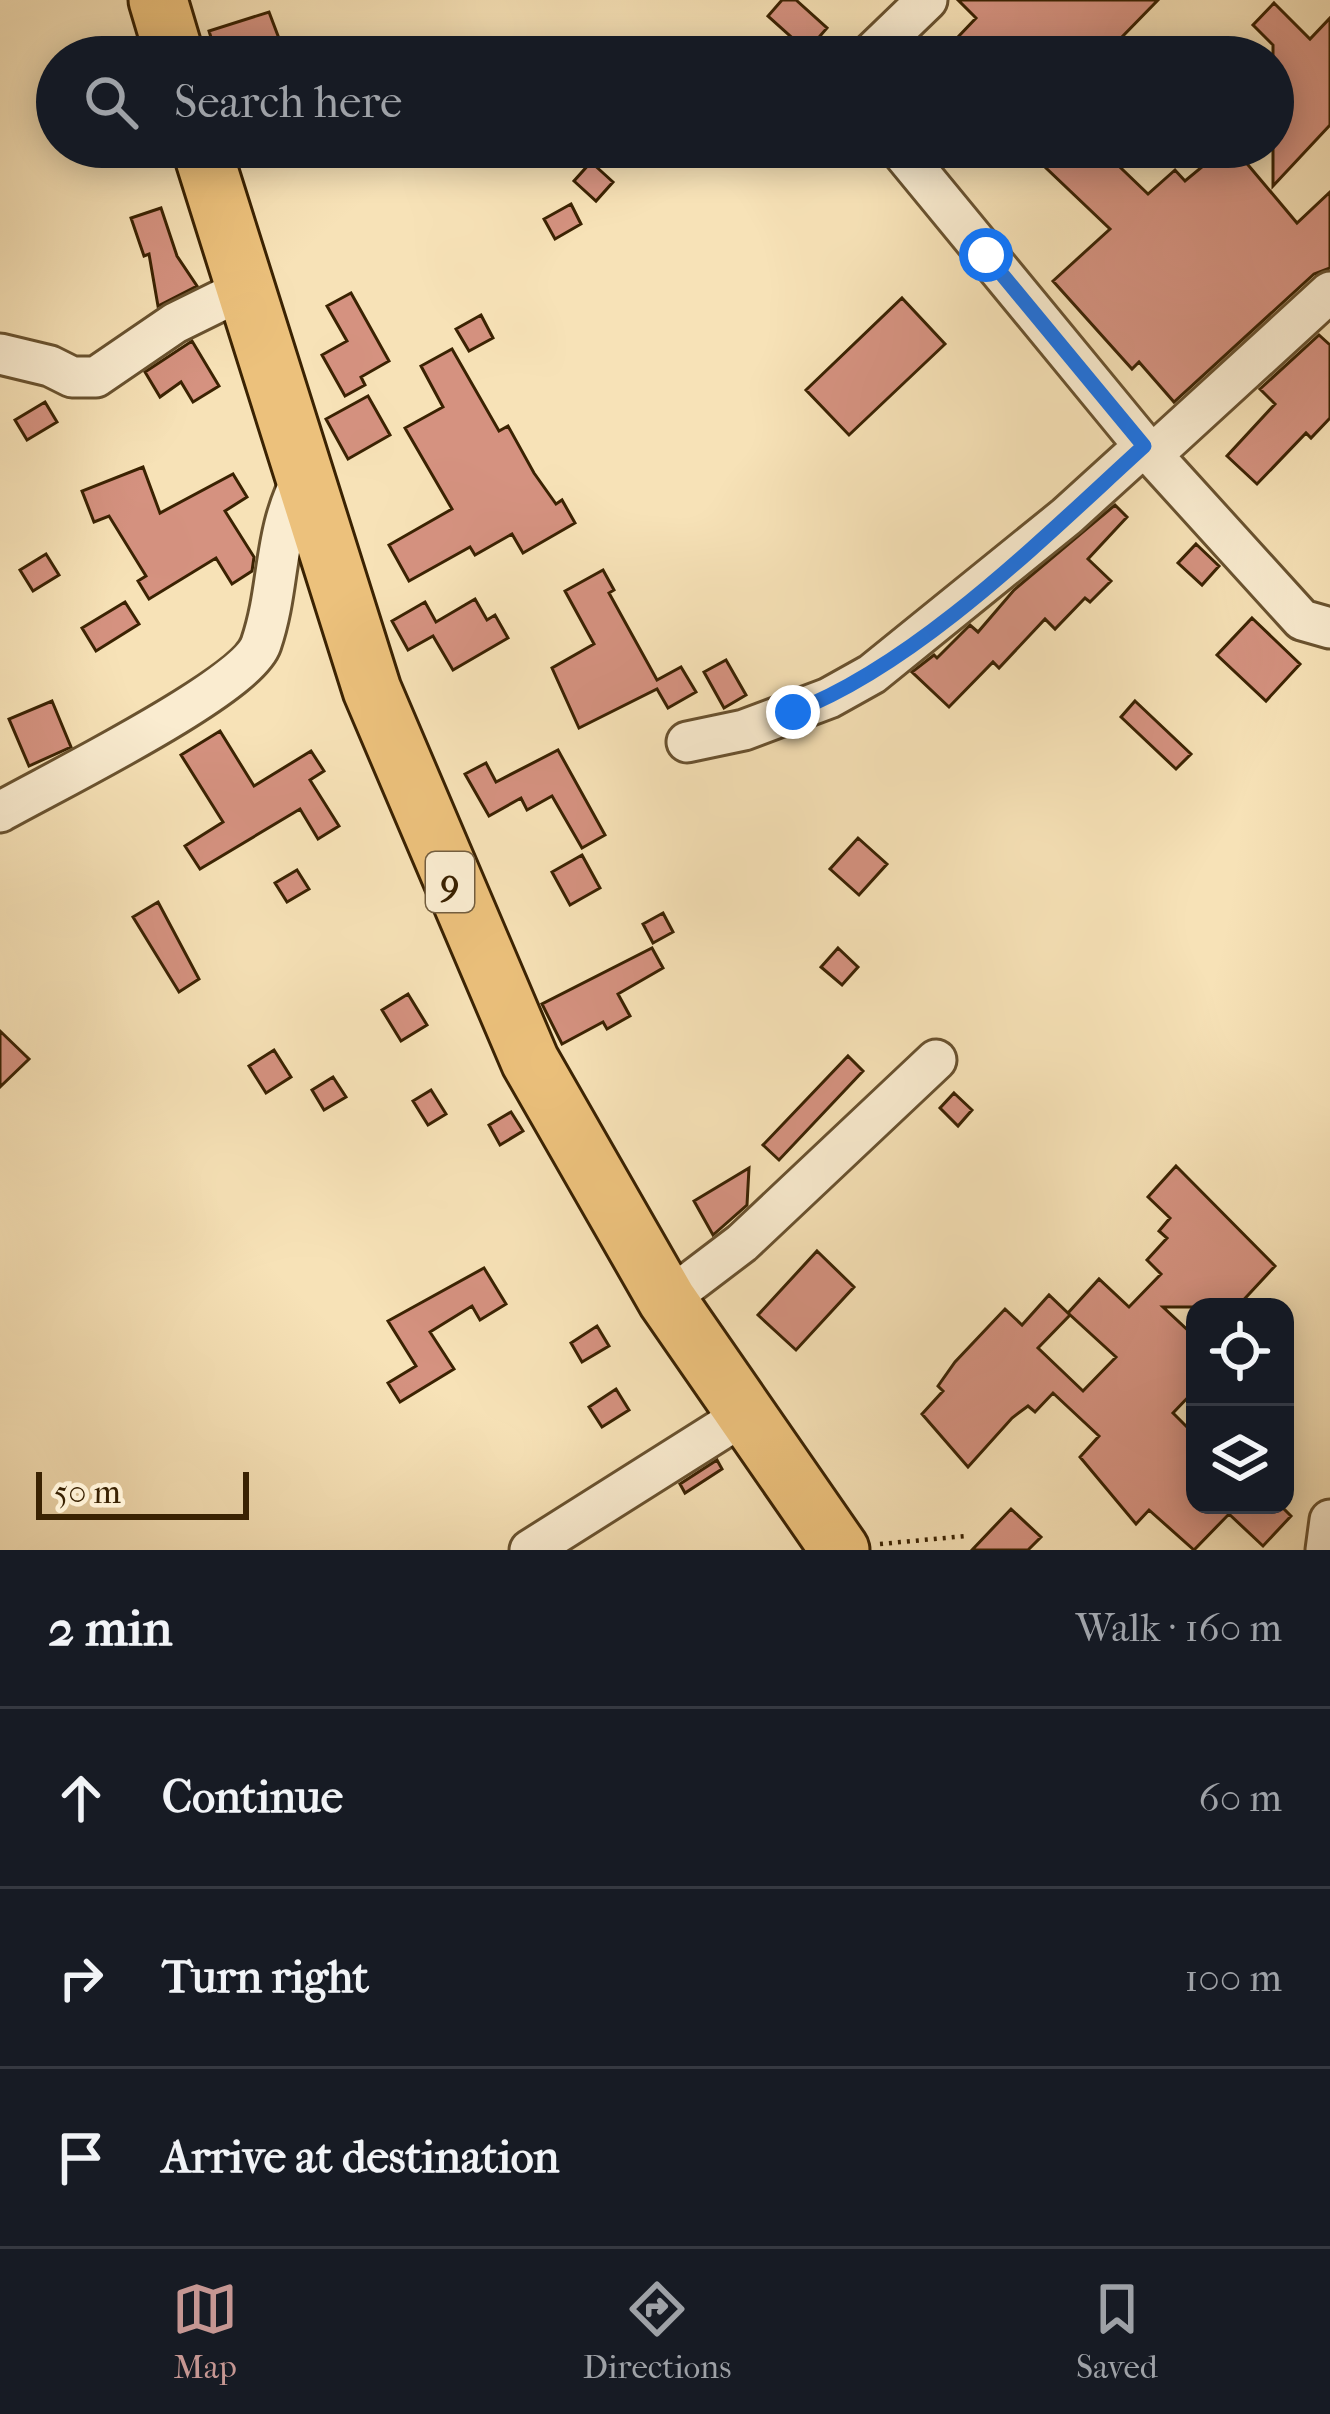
<!DOCTYPE html>
<html lang="en">
<head>
<meta charset="utf-8">
<style>
	body { margin:0; font-family:"IM FELL French Canon",serif; background:#242831; color:#f1f3f6 }
	.controls { position:absolute; right:36px; bottom:36px; display:grid; overflow:hidden; border-radius:24px; box-shadow:0 6px 30px #0003 }
	.controls button { width:108px; height:108px; display:grid; place-items:center; padding:0; border:0; border-bottom:3px solid #363941; background:#171b24; color:#f1f3f6; font:60px sans-serif }
	.scale { position:absolute; left:36px; bottom:30px; width:213px; box-sizing:border-box; padding-left:12px; border:6px solid #3a2202; border-top:0; font-size:33px; line-height:42px; white-space:nowrap; color:#3a2202; -webkit-text-stroke:9px #faecd0; paint-order:stroke }
	.stop { position:absolute; width:36px; height:36px; margin:-27px; border:9px solid #1a73e8; border-radius:50%; background:#fff }
	.stop.end { background:#1a73e8; border-color:#fff; box-shadow:0 3px 12px #0008 }
	.list { margin:0; padding:0; list-style:none }
	h2 { display:flex; justify-content:space-between; align-items:center; height:156px; margin:0; padding:0 48px; font-size:51px }
	h2 small { font-size:39px; font-weight:400; color:#9ea1a6 }
	.list li { display:grid; grid-template-columns:78px 1fr auto; gap:36px; align-items:center; box-sizing:border-box; height:180px; padding:0 48px; border-top:3px solid #363941 }
	.list b { display:block; font-size:45px; white-space:nowrap }
	.list em { font-size:39px; font-style:normal; color:#9ea1a6 }
	.icon { flex:none; width:66px; height:66px; fill:none; stroke:currentColor; stroke-width:2; stroke-linecap:round; stroke-linejoin:round }
	.map { position:relative; flex:none; width:1330px; height:1550px; overflow:hidden }
	.search { position:absolute; background:#171b24; box-shadow:0 6px 30px #0003; left:36px; right:36px; top:36px; height:132px; display:flex; align-items:center; gap:30px; box-sizing:border-box; padding:0 42px; border-radius:66px; color:#9ea1a6; font-size:45px }
	.sheet { height:696px; background:#171b24 }
	nav { display:flex; justify-content:space-around; align-items:center; box-sizing:border-box; height:168px; border-top:3px solid #363941; background:#171b24; font-size:33px; color:#9ea1a6 }
	nav a { display:grid; justify-items:center; gap:6px }
	nav .on { color:#c59692 }
	.map>svg:first-child { display:block }
	.building { fill:#d59280; stroke:#3a2202; stroke-width:3 }
	.lines { fill:none; stroke-linecap:round; stroke-linejoin:round }
	.minor-casing { stroke:#69522f; stroke-width:45 }
	.highway-casing { stroke:#3a2202; stroke-width:63 }
	.path { stroke:#3a2202; stroke-width:4.5; stroke-dasharray:3 6; stroke-linecap:butt }
	.minor { stroke:#faecd0; stroke-width:39 }
	.highway { stroke:#ecc17c; stroke-width:57 }
	.route { stroke:#1a73e8; stroke-width:15 }
	.labels { text-anchor:middle; stroke-width:9; stroke-linejoin:round; paint-order:stroke }
	.shield { fill:#faecd0; stroke:#745f40; stroke-width:3 }
	.shield-label { font-size:36px; font-weight:bold; fill:#3a2202 }
</style>
</head>
<body>
<div class="map">
<svg width="1330" height="1550" viewBox="0 0 1330 1550">
	<rect width="100%" height="100%" fill="#f7e2b7"/>
	<filter id="stains"><feTurbulence type="fractalNoise" baseFrequency=".00167" numOctaves="4"/><feColorMatrix values="0 0 0 0 .2 0 0 0 0 .09 0 0 0 0 .02 0 0 0 .5 -.17"/></filter>
	<radialGradient id="worn" r=".72"><stop offset=".6" stop-color="#630" stop-opacity="0"/><stop offset="1" stop-color="#630" stop-opacity=".3"/></radialGradient>
	<path class="building" d="M 782,0 L 796,0 L 827,28 L 807,51 L 768,16 Z
		M 958,0 L 1158,0 L 1121,38 L 1141,57 L 939,57 L 976,18 Z
		M 1274,3 L 1310,39 L 1330,18 L 1330,125 L 1273,186 L 1273,45 L 1253,25 Z
		M 269,12 L 286,57 L 217,57 L 209,31 Z
		M 1024,147 L 1099,147 L 1148,194 L 1175,170 L 1185,181 L 1226,147 L 1233,147 L 1297,223 L 1330,192 L 1330,268 L 1314,274 L 1174,402 L 1139,362 L 1132,369 L 1053,281 L 1110,229 Z
		M 591,162 L 613,182 L 596,201 L 574,181 Z
		M 571,204 L 581,224 L 555,239 L 544,219 Z
		M 161,208 L 177,256 L 197,286 L 158,306 L 149,254 L 144,256 L 131,218 Z
		M 351,293 L 389,361 L 361,377 L 365,385 L 345,396 L 322,355 L 347,341 L 327,306 Z
		M 902,298 L 945,344 L 849,435 L 806,390 Z
		M 481,315 L 493,338 L 469,351 L 456,329 Z
		M 1319,335 L 1330,345 L 1330,418 L 1311,438 L 1306,433 L 1257,484 L 1227,456 L 1275,404 L 1260,389 Z
		M 192,341 L 219,386 L 193,402 L 181,382 L 160,397 L 145,372 Z
		M 452,349 L 499,431 L 508,426 L 534,473 L 556,504 L 562,500 L 575,523 L 523,553 L 512,534 L 475,555 L 470,547 L 409,581 L 389,545 L 452,509 L 405,428 L 443,407 L 421,366 Z
		M 368,396 L 390,435 L 348,459 L 326,419 Z
		M 45,402 L 57,422 L 27,440 L 15,420 Z
		M 143,467 L 160,513 L 233,474 L 247,497 L 225,511 L 254,557 L 252,571 L 232,584 L 216,558 L 149,599 L 138,581 L 146,576 L 109,516 L 94,522 L 82,491 Z
		M 1115,505 L 1127,517 L 1088,559 L 1111,581 L 1090,602 L 1085,598 L 1055,629 L 1045,619 L 999,668 L 993,662 L 949,707 L 912,672 L 934,655 L 937,658 L 970,625 L 978,632 L 1014,590 Z
		M 1196,544 L 1219,566 L 1202,585 L 1178,563 Z
		M 46,554 L 59,575 L 33,591 L 20,570 Z
		M 603,570 L 614,590 L 609,593 L 657,680 L 681,667 L 696,692 L 668,708 L 657,689 L 579,728 L 552,668 L 594,644 L 565,591 Z
		M 475,599 L 487,620 L 495,615 L 508,638 L 453,670 L 433,636 L 408,650 L 392,621 L 425,602 L 436,622 Z
		M 125,602 L 139,624 L 96,651 L 82,628 Z
		M 1252,618 L 1300,664 L 1266,701 L 1217,655 Z
		M 726,660 L 746,695 L 724,708 L 704,672 Z
		M 52,701 L 71,747 L 29,766 L 9,719 Z
		M 1135,701 L 1191,754 L 1176,769 L 1121,717 Z
		M 220,731 L 254,786 L 311,751 L 324,771 L 310,780 L 339,826 L 318,839 L 300,809 L 200,869 L 185,846 L 223,822 L 181,755 Z
		M 558,750 L 605,835 L 582,848 L 552,796 L 527,810 L 521,798 L 489,816 L 465,774 L 486,763 L 496,782 Z
		M 858,838 L 887,864 L 859,895 L 830,869 Z
		M 582,855 L 600,888 L 570,905 L 552,872 Z
		M 297,870 L 309,889 L 287,902 L 275,883 Z
		M 158,902 L 199,979 L 179,992 L 133,917 Z
		M 663,913 L 673,932 L 653,943 L 643,924 Z
		M 652,948 L 663,968 L 618,994 L 630,1016 L 607,1029 L 603,1022 L 562,1044 L 542,1004 Z
		M 838,948 L 858,967 L 842,985 L 821,967 Z
		M 408,994 L 427,1025 L 401,1041 L 382,1010 Z
		M 0,1031 L 29,1059 L 0,1087 Z
		M 274,1050 L 291,1077 L 266,1093 L 249,1066 Z
		M 848,1056 L 863,1071 L 779,1160 L 763,1145 Z
		M 333,1077 L 346,1097 L 324,1110 L 312,1090 Z
		M 431,1090 L 446,1114 L 428,1125 L 413,1101 Z
		M 954,1093 L 972,1110 L 958,1126 L 940,1108 Z
		M 511,1112 L 523,1131 L 500,1145 L 489,1125 Z
		M 1176,1166 L 1275,1266 L 1237,1307 L 1163,1307 L 1195,1337 L 1195,1390 L 1173,1413 L 1195,1435 L 1195,1505 L 1280,1505 L 1291,1516 L 1263,1546 L 1229,1514 L 1194,1550 L 1149,1510 L 1136,1524 L 1080,1457 L 1099,1436 L 1053,1393 L 1035,1412 L 1028,1406 L 1012,1418 L 968,1467 L 922,1414 L 943,1391 L 938,1386 L 955,1362 L 1005,1309 L 1022,1325 L 1049,1295 L 1070,1315 L 1038,1348 L 1083,1391 L 1116,1357 L 1068,1313 L 1099,1279 L 1129,1307 L 1161,1274 L 1147,1260 L 1167,1238 L 1159,1231 L 1170,1218 L 1148,1197 Z
		M 749,1168 L 747,1205 L 713,1235 L 694,1201 Z
		M 817,1251 L 854,1287 L 796,1350 L 758,1315 Z
		M 484,1268 L 506,1304 L 480,1320 L 472,1306 L 430,1332 L 454,1369 L 400,1402 L 388,1383 L 416,1366 L 388,1321 Z
		M 597,1326 L 609,1346 L 582,1362 L 571,1343 Z
		M 616,1389 L 629,1410 L 602,1427 L 589,1407 Z
		M 717,1460 L 722,1469 L 685,1493 L 680,1484 Z
		M 1011,1509 L 1041,1537 L 1028,1550 L 972,1550 Z"/>
	<g class="lines">
		<defs>
			<path id="minor" d="M 868,57 L 927,0
				M 898,147 L 1144,446 L 1302,620 L 1330,628
				M 0,354 L 50,366 L 72,377 L 96,377 L 175,323 L 244,289
				M 1152,455 L 1330,292
				M 687,742 L 744,730 L 829,698 L 872,674 L 1067,516 L 1144,446
				M 0,812 C 49,784 246,688 261,644 C 281,585 272,534 304,475
				M 667,1300 L 742,1243 L 936,1060
				M 530,1550 L 747,1413
				M 1326,1550 L 1330,1520"/>
			<path id="highway" d="M 158,0 L 175,57
				M 201,147 L 372,690 L 530,1061 L 667,1300 L 840,1550"/>
		</defs>
		<use href="#minor" class="minor-casing"/>
		<use href="#highway" class="highway-casing"/>
		<path class="path" d="M 880,1544 L 966,1536"/>
		<use href="#minor" class="minor"/>
		<use href="#highway" class="highway"/>
	</g>
	<g class="lines">
		<path class="route" d="M 793,712 C 918,664 1045,536 1144,446 L 986,255"/>
	</g>
	<g class="labels">
		<rect class="shield" x="426" y="852" width="48" height="60" rx="9"/>
		<g class="shield-label">
			<text x="450" y="895">9</text>
		</g>
	</g>
	<rect width="100%" height="100%" filter="url(#stains)"/>
	<rect width="100%" height="100%" fill="url(#worn)"/>
</svg>
<div class="controls">
<button><svg class="icon" aria-label="locate" viewBox="0 0 24 24"><circle cx="12" cy="12" r="6"/><path d="M12 2v4M12 18v4M2 12h4M18 12h4"/></svg></button>
<button><svg class="icon" aria-label="layers" viewBox="0 0 24 24"><path d="M12 4l9 5-9 5-9-5zM3 14l9 5 9-5"/></svg></button>
</div>
<div class="scale">50 m</div>
<div class="stop" style="left:986px;top:255px"></div>
<div class="stop end" style="left:793px;top:712px"></div>
<div class="search"><svg class="icon" aria-label="search" viewBox="0 0 24 24"><circle cx="10" cy="10" r="6"/><path d="M15 15l6 6"/></svg>Search here</div>
</div>
<section class="sheet">
<h2>2 min<small>Walk · 160 m</small></h2>
<ul class="list">
<li><svg class="icon" aria-label="ahead" viewBox="0 0 24 24"><path d="M12 20V5M6 11l6-6 6 6"/></svg><div><b>Continue</b></div><em>60 m</em></li>
<li><svg class="icon" aria-label="right" viewBox="0 0 24 24"><path d="M7 20v-9h11M14 6l5 5-5 5"/></svg><div><b>Turn right</b></div><em>100 m</em></li>
<li><svg class="icon" aria-label="arrive" viewBox="0 0 24 24"><path d="M6 21V4h12l-3 4 3 4H6"/></svg><div><b>Arrive at destination</b></div></li>
</ul>
</section>
<nav>
<a class="on"><svg class="icon" aria-label="map" viewBox="0 0 24 24"><path d="M3 6l6-2 6 2 6-2v14l-6 2-6-2-6 2zM9 4v14M15 6v14"/></svg>Map</a>
<a><svg class="icon" aria-label="directions" viewBox="0 0 24 24"><path d="M12 3l9 9-9 9-9-9zM9 14v-3h6M13 9l2 2-2 2"/></svg>Directions</a>
<a><svg class="icon" aria-label="saved" viewBox="0 0 24 24"><path d="M7 4h10v16l-5-4-5 4z"/></svg>Saved</a>
</nav>
</body>
</html>
